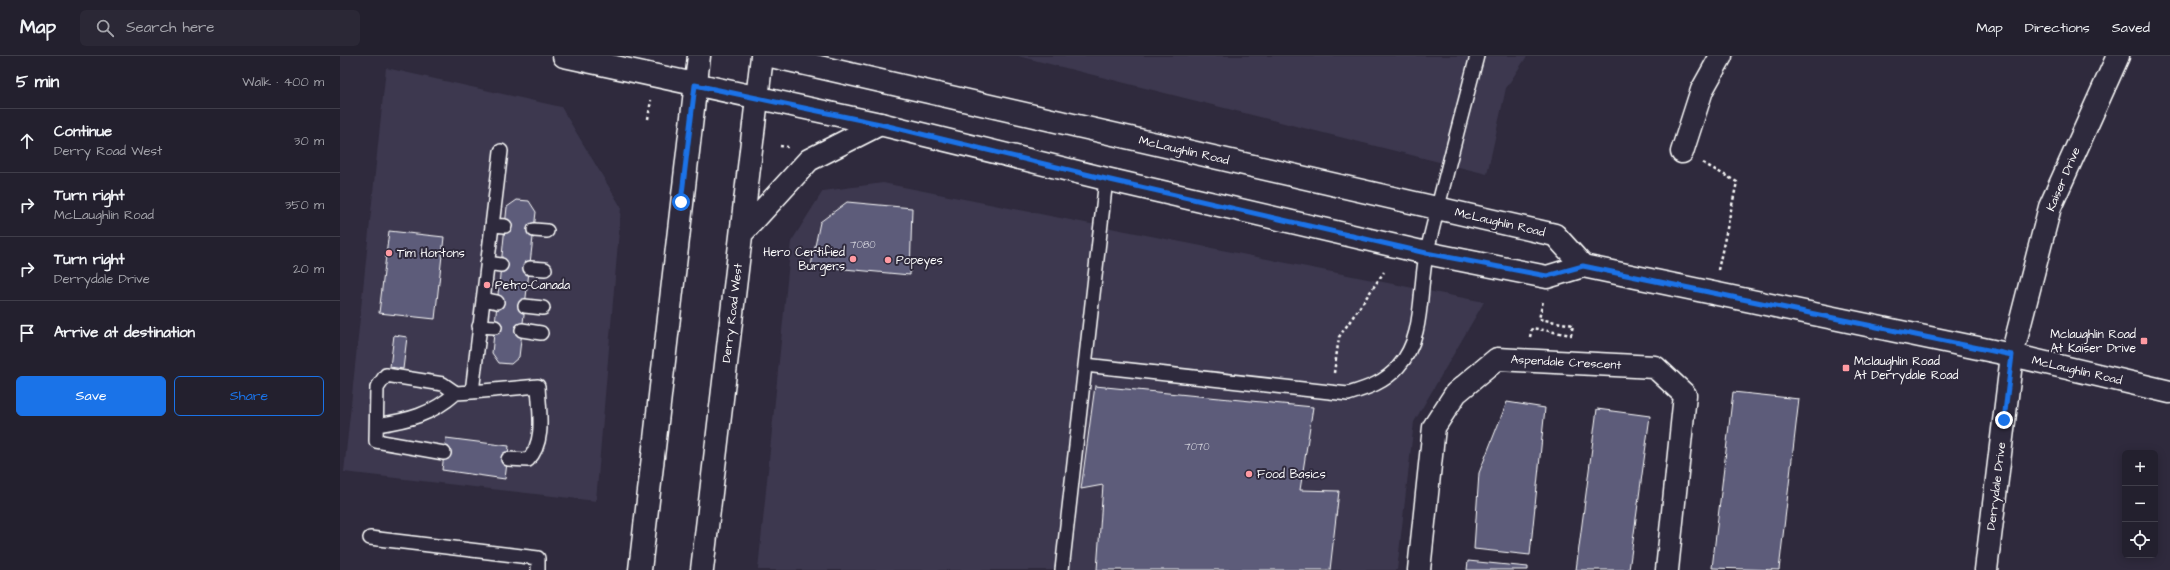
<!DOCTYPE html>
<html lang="en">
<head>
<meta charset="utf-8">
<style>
	body { margin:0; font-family:"Architects Daughter",sans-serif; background:#2b2836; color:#f1f3f6 }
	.controls { position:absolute; right:12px; bottom:12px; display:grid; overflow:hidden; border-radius:6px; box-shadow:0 2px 10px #0003 }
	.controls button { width:36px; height:36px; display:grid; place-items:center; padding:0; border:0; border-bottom:1px solid #403e4a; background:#23202e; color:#f1f3f6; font:20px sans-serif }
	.stop { position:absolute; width:12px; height:12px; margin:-9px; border:3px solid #1a73e8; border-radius:50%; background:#fff }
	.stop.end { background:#1a73e8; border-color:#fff; box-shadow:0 1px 4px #0008 }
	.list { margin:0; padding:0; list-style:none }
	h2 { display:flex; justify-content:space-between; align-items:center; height:52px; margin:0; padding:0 16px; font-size:17px }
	h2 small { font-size:13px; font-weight:400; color:#a3a3aa }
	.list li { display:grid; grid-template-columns:26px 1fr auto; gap:12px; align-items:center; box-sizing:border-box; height:64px; padding:0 16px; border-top:1px solid #403e4a }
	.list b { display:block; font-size:15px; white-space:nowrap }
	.list p { margin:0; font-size:13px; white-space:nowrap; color:#a3a3aa }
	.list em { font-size:13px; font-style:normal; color:#a3a3aa }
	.actions { display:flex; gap:8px; padding:12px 16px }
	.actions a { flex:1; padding:9px 0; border:1px solid #1a73e8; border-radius:6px; text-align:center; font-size:14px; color:#1a73e8 }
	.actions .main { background:#1a73e8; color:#fff }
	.icon { flex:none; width:22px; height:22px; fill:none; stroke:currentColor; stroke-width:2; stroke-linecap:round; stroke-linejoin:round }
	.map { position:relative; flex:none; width:1830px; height:514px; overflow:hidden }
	header { display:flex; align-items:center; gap:24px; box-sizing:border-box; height:56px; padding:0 20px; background:#23202e; border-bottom:1px solid #403e4a }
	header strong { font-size:19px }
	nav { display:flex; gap:22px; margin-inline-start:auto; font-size:14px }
	.search { width:280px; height:36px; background:#2b2836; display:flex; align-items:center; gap:10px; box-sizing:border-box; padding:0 14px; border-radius:6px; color:#a3a3aa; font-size:15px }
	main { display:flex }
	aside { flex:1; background:#23202e }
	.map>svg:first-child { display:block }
	.built { fill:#3d394f }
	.building { fill:#5d5c7a; stroke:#fff }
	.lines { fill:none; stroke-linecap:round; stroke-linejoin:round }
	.service-casing { stroke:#fff; stroke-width:16 }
	.minor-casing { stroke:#fff; stroke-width:25 }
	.tertiary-casing { stroke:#fff; stroke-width:25 }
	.secondary-casing { stroke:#fff; stroke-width:25 }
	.path { stroke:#fff; stroke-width:2.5; stroke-dasharray:3 3; stroke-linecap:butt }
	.service { stroke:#2f2a3d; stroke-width:13 }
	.minor { stroke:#2f2a3d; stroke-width:22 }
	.tertiary { stroke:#2f2a3d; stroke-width:22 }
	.secondary { stroke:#2f2a3d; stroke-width:22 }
	.route { stroke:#1a73e8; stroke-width:5 }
	.poi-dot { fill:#ff9aa2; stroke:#2f2a3d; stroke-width:1.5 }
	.labels { text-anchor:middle; stroke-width:4; stroke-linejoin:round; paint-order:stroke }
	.number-label { font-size:10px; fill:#d6d6de }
	.street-label { font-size:12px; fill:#fff; stroke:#2f2a3d }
	.poi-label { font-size:12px; fill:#fff; stroke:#2f2a3d; text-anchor:start }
</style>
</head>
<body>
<header>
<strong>Map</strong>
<div class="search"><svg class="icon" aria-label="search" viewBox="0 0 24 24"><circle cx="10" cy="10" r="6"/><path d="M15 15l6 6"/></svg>Search here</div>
<nav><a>Map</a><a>Directions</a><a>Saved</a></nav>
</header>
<main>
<aside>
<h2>5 min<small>Walk · 400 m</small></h2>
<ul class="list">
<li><svg class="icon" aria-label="ahead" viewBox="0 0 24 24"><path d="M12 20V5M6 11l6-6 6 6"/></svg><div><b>Continue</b><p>Derry Road West</p></div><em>30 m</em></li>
<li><svg class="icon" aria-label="right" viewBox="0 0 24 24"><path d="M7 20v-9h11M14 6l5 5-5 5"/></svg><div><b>Turn right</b><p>McLaughlin Road</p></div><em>350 m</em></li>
<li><svg class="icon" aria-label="right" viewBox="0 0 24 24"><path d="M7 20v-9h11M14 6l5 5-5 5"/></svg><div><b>Turn right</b><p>Derrydale Drive</p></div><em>20 m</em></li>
<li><svg class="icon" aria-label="arrive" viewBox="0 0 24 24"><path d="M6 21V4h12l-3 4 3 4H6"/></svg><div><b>Arrive at destination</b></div></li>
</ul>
<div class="actions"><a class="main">Save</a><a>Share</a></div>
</aside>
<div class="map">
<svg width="1830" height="514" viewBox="0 0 1830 514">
	<rect width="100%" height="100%" fill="#2f2a3d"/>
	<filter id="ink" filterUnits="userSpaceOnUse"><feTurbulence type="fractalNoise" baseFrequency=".025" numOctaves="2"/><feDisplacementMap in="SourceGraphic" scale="8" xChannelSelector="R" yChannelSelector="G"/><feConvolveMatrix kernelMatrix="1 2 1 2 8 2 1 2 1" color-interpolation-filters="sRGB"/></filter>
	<g filter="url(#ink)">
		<path class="built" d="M 678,0 L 1187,0 L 1166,32 L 1147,118 Z
			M 46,12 L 221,51 L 281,151 L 256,445 L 4,416 Z
			M 543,127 L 1144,246 L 1074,366 L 1057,514 L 418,514 L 451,186 L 483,135 Z"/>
		<path class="building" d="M 177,144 L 189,145 L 196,156 L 179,301 L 171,308 L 159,307 L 152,297 L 167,151 Z
			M 507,146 L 572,152 L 570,219 L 471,210 L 480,166 Z
			M 49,175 L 104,181 L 95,263 L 39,257 Z
			M 54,279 L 67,281 L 63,313 L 50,311 Z
			M 755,330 L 973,351 L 960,434 L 999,435 L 990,514 L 757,514 L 763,429 L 741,433 Z
			M 1393,336 L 1459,343 L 1439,514 L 1372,512 Z
			M 1167,346 L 1205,352 L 1190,499 L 1134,493 L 1139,417 Z
			M 1257,353 L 1310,360 L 1289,514 L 1236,514 Z
			M 106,382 L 169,390 L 165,423 L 102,414 Z
			M 1128,505 L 1188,511 L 1188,514 L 1127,514 Z"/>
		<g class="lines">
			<defs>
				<path id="service" d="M 161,95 L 132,336 L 198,330 C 199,355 206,385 188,404 L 168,403
					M 152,169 L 165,170
					M 194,174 L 207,175
					M 147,207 L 161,209
					M 190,212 L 205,213
					M 143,243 L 157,246
					M 185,250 L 203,252
					M 139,270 L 155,271
					M 182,274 L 201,277
					M 745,309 L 1008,338 C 1027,332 1044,327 1058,311 C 1086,281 1078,232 1087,195 C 1103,129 1120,65 1137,0
					M 37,369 C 69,364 91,359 116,337
					M 104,397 L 36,385 L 37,332 L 46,319 L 103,328 L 116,337 L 132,336
					M 30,482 L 198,502 L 198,514
					M 722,514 L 766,123"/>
				<path id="minor" d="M 1342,96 L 1362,34 L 1381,0
					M 1079,514 L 1094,371 L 1116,337 L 1157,303 L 1315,311 L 1345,339 L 1327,514
					M 1646,514 L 1672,299 L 1710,151 L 1778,0"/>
				<path id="tertiary" d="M 224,0 L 540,68 L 766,123 L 1086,197 L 1207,221 L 1243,210 L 1672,299 L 1830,336
					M 431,0 L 1215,179 L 1243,210"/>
				<path id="secondary" d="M 402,177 L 469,104 L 540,68
					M 300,514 L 359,0
					M 362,514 L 422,0"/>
			</defs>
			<use href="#service" class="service-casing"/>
			<use href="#minor" class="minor-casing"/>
			<use href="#tertiary" class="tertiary-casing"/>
			<use href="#secondary" class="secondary-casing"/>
			<path class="path" d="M 308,63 L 311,44
				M 440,90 L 448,91
				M 1363,107 L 1397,126 L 1378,214
				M 1190,281 L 1192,272 L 1231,279 L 1233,269 L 1199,263 L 1203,245
				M 994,317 L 999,281 L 1044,216"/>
			<use href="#service" class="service"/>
			<use href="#minor" class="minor"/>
			<use href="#tertiary" class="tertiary"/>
			<use href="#secondary" class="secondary"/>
		</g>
	</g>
	<g class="lines" filter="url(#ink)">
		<path class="route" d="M 341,146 L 355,29 L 540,68 L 766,123 L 1086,197 L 1207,220 L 1243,210 L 1672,299 L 1664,364"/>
	</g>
	<g class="poi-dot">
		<circle cx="49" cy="197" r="4"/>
		<circle cx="513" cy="203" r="4"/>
		<circle cx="548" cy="204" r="4"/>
		<circle cx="147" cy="229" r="4"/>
		<rect x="1800" y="281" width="8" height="8" rx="2"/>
		<rect x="1502" y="308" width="8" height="8" rx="2"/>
		<circle cx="909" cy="418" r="4"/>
	</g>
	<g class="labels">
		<g class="number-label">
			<text x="523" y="192">7080</text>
			<text x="857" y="394">7070</text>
		</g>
		<g class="street-label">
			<text transform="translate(844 94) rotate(13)" y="4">McLaughlin Road</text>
			<text transform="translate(1723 123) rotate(-67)" y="4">Kaiser Drive</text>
			<text transform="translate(1160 166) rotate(13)" y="4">McLaughlin Road</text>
			<text transform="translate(392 257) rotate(-83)" y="4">Derry Road West</text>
			<text transform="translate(1226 306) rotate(3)" y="4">Aspendale Crescent</text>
			<text transform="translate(1737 314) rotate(13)" y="4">McLaughlin Road</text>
			<text transform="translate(1656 430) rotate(-83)" y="4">Derrydale Drive</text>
		</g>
		<g class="poi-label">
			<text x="505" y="200" text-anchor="end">Hero Certified<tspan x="505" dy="14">Burgers</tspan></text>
			<text x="57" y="201">Tim Hortons</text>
			<text x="556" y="208">Popeyes</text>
			<text x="155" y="233">Petro-Canada</text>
			<text x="1796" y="282" text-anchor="end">Mclaughlin Road<tspan x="1796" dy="14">At Kaiser Drive</tspan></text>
			<text x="1514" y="309">Mclaughlin Road<tspan x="1514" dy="14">At Derrydale Road</tspan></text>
			<text x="917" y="422">Food Basics</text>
		</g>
	</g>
</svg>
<div class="controls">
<button>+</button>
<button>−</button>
<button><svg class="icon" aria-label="locate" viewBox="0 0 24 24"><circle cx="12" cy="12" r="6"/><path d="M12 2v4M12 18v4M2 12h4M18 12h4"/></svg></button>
</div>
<div class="stop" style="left:341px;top:146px"></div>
<div class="stop end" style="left:1664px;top:364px"></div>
</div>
</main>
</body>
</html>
